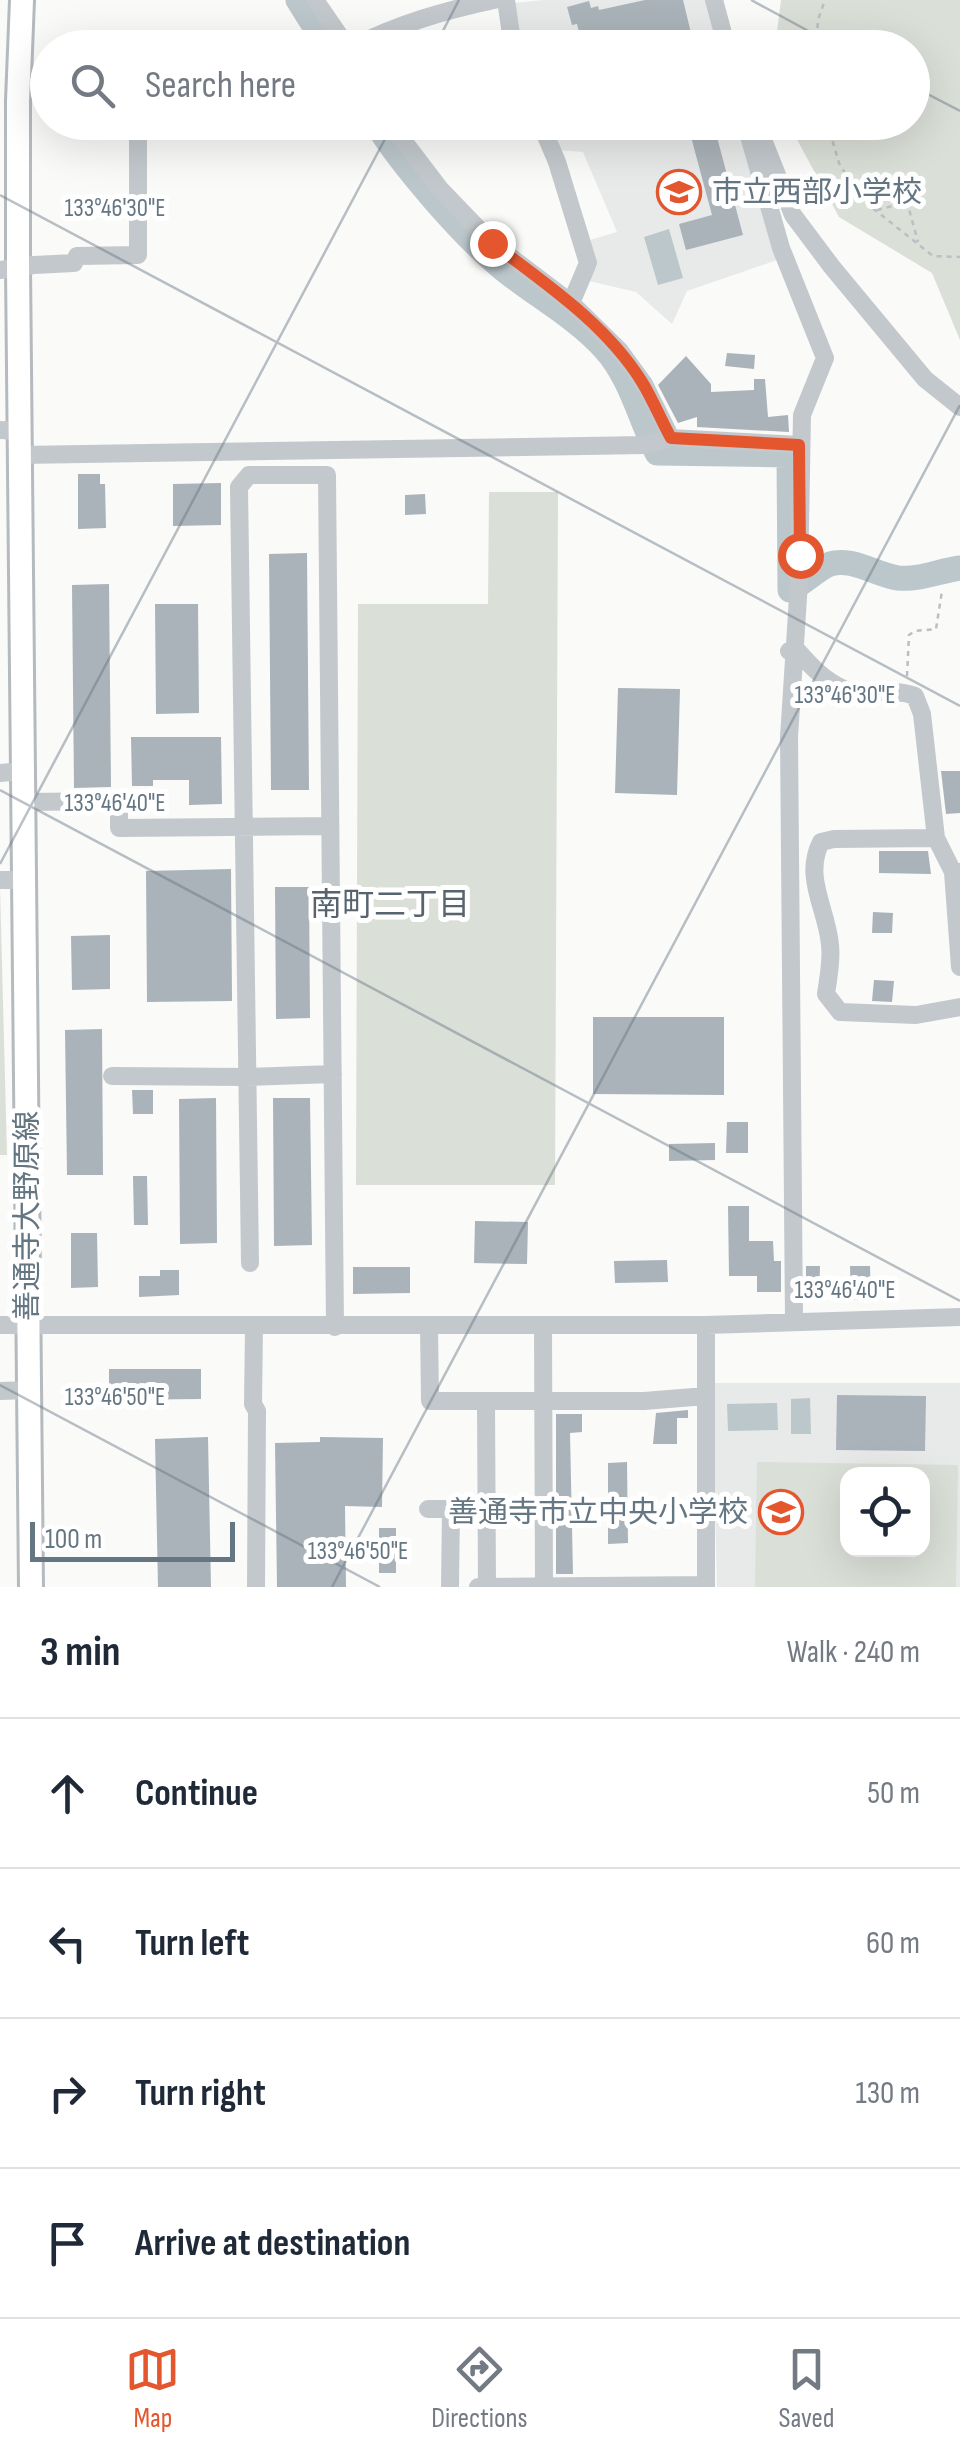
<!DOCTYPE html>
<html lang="en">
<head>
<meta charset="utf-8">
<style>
	body { margin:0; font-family:"Sofia Sans Condensed","Noto Sans JP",sans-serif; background:#f6f6f7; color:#1f2937 }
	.controls { position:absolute; right:30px; bottom:30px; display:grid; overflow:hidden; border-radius:20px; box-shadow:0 10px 40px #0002 }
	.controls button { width:90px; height:90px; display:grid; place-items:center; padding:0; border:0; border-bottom:2px solid #e0e1e3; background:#fff; color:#1f2937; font:50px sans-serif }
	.scale { position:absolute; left:30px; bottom:25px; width:205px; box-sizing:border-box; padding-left:10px; border:5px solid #657683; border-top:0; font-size:28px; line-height:35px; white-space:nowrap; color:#657683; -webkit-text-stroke:8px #fff; paint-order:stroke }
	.stop { position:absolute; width:30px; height:30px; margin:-22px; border:8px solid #e4572e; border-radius:50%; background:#fff }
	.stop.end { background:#e4572e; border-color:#fff; box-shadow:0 2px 10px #0008 }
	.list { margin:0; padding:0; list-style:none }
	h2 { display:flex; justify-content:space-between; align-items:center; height:130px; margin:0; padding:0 40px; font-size:42px }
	h2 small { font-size:32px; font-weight:400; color:#747a83 }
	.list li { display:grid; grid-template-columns:65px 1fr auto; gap:30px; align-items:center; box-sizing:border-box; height:150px; padding:0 40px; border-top:2px solid #e0e1e3 }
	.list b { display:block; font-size:38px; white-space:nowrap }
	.list em { font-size:32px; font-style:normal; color:#747a83 }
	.icon { flex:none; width:55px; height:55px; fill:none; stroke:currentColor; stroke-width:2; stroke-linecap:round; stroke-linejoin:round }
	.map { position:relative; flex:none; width:960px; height:1587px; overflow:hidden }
	.search { position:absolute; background:#fff; box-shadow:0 10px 40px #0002; left:30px; right:30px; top:30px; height:110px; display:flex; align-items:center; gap:25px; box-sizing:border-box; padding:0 35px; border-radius:55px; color:#747a83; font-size:38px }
	.sheet { height:730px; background:#fff }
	nav { display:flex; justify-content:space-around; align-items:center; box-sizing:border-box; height:140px; border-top:2px solid #e0e1e3; background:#fff; font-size:28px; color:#747a83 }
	nav a { display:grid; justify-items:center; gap:5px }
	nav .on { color:#e4572e }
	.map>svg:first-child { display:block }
	.built { fill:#e8e9e9; fill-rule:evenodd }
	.green { fill:#dadfd7; fill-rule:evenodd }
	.water { fill:#bbc7cb }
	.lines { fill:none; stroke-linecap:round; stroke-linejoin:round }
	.river { stroke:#bbc7cb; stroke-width:25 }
	.building { fill:#aab3b9 }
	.major-casing { stroke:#b5babe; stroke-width:28 }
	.path { stroke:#bbbfc2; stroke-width:2.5; stroke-dasharray:5 5; stroke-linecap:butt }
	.minor { stroke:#c3c8cc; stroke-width:18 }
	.major { stroke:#fff; stroke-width:22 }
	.route { stroke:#e4572e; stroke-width:12 }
	.ticks { fill:none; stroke:#657683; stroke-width:2.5; stroke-opacity:0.45 }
	.labels { text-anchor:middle; stroke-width:10; stroke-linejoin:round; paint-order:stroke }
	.poi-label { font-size:30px; fill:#657683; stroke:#fff; text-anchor:start }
	.street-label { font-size:30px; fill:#657683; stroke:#fff }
	.neighbourhood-label { font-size:32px; fill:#57646e; stroke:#fff }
	.ticks-label { font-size:25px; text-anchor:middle; fill:#657683; stroke:#fff; stroke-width:10; stroke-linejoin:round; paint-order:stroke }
</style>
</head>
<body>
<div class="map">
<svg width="960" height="1587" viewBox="0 0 960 1587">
	<rect width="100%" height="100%" fill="#fafaf8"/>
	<path class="built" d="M 544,0 L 707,0 L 720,47 L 519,47 L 512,3 Z
		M 545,123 L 740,123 L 777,260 L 687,291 L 672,324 L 636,292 L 589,281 L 597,266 L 590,240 L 617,232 L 583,152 L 557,150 Z
		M 712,1383 L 960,1383 L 960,1587 L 717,1587 ZM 848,1474 L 922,1474 L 922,1550 L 848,1550 Z"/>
	<path class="green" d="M 781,0 L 960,0 L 960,340 L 932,273 L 839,217 L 788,123 L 912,122 L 912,48 L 775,47 Z
		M 489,492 L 558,492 L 555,1185 L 356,1185 L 358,604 L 488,604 Z
		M 0,887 L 7,1155 L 0,1155 Z
		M 757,1462 L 958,1465 L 956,1587 L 755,1587 ZM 922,1474 L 922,1550 L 848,1550 L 848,1474 Z"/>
	<path class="water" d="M 669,229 L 683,278 L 658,285 L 644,237 Z
		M 810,1398 L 811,1434 L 791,1434 L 791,1399 Z
		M 777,1403 L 778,1430 L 728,1431 L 727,1404 Z"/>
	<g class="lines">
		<path class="river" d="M 298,0 L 328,48
			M 375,122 C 403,167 462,235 502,268 C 536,296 575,316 605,349 C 631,378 640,419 657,453 L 789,455 L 790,590 C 802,584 819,568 830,564 C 852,557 876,575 898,578 C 921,580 938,571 960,568"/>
	</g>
	<path class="building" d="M 645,0 L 683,0 L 692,37 L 704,33 L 708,48 L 583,48 L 577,24 L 572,25 L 567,7 L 589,1 L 591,8 L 598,6 L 599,10 Z
		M 687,122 L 713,122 L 743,235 L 686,250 L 679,224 L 712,215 Z
		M 727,353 L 755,355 L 754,369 L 725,366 Z
		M 686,356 L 711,384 L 711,392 L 754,390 L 754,379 L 765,379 L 768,417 L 788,415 L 789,432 L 697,427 L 697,417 L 678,423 L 658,385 Z
		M 78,474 L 100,474 L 100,484 L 105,484 L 106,528 L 78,529 Z
		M 221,483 L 221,525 L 173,526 L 173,484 Z
		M 425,494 L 426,514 L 405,515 L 405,495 Z
		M 307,553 L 309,790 L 271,790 L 269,554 Z
		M 109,584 L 111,787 L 74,788 L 72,585 Z
		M 155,604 L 198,604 L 199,713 L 156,714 Z
		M 618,688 L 680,689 L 677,795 L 615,793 Z
		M 131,737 L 221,737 L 222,804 L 189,805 L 189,780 L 153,780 L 153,786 L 132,786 Z
		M 941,771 L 960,771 L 960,813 L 946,814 Z
		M 879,851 L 928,851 L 931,874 L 879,873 Z
		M 231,869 L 232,1001 L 147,1002 L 146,871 Z
		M 275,887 L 309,887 L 310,1018 L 276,1019 Z
		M 873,912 L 893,913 L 892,933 L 872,933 Z
		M 110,935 L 110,989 L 72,990 L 71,936 Z
		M 874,980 L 894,981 L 892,1002 L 872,1001 Z
		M 593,1017 L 724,1017 L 724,1095 L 593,1094 Z
		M 102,1029 L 103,1175 L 67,1175 L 65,1030 Z
		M 132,1090 L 153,1090 L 153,1114 L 133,1114 Z
		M 216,1098 L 217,1243 L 180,1244 L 179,1099 Z
		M 273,1098 L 310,1098 L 312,1245 L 274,1246 Z
		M 727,1122 L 748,1122 L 748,1153 L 726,1153 Z
		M 715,1143 L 715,1160 L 669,1161 L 669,1144 Z
		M 133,1176 L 147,1176 L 148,1225 L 134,1225 Z
		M 728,1206 L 749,1206 L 749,1241 L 773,1241 L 774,1261 L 781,1261 L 781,1292 L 757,1292 L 757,1276 L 729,1276 Z
		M 475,1221 L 528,1222 L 527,1264 L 474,1263 Z
		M 71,1233 L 97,1233 L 98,1287 L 71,1288 Z
		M 667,1260 L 668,1282 L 615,1283 L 614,1261 Z
		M 806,1266 L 820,1266 L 819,1300 L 806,1300 Z
		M 850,1266 L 870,1266 L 871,1299 L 851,1300 Z
		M 353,1267 L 410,1267 L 410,1293 L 353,1294 Z
		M 160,1270 L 179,1270 L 179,1295 L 139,1297 L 139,1276 L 160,1276 Z
		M 109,1369 L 201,1369 L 201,1399 L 109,1400 Z
		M 837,1395 L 926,1396 L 925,1451 L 836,1450 Z
		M 688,1410 L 688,1418 L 677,1418 L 677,1444 L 653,1444 L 656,1413 Z
		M 556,1414 L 582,1414 L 582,1432 L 570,1433 L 573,1574 L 556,1574 Z
		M 208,1437 L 211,1587 L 158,1587 L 155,1439 Z
		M 320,1437 L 383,1438 L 382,1507 L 345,1506 L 346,1587 L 277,1587 L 275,1443 L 320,1442 Z
		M 627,1462 L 628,1543 L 608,1544 L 608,1463 Z
		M 379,1528 L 396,1528 L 396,1573 L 379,1573 Z"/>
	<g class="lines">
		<defs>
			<path id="major" d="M 22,0 L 18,101 L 18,267 L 31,1587"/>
		</defs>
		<use href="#major" class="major-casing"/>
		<path class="path" d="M 816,48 L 818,20 L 825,0
			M 827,122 L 839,163 L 855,190 L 875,210 L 933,256 L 960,257
			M 877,210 L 907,202 L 918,242
			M 907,676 L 909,635 L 915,631 L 936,629 L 942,591"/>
		<path class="minor" d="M 315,0 L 348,48
			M 506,0 L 513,48
			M 714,0 L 727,48
			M 351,48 C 398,24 443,11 494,0
			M 389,122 L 440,189 L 492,243 L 571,303 L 620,351 L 644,384 L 671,438
			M 540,122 L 557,162 L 588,263 L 571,303
			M 745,122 L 781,248 L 825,358 L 802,415 L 799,582 L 789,737 L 794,1320
			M 756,122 L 793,215 L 832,267 L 925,379 L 960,407
			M 0,270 L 34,265 L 74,263 L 77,256 L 138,255 L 138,122
			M 0,430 L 20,431
			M 21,455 L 645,445 L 671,438 L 799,445
			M 789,651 L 795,648 C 809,664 824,681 844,689 C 865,697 892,687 915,696 L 922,714 L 936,838 L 953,872 L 960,872
			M 0,773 L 23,771
			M 24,802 L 119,801 L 119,828 L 329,826
			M 936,838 L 834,839 L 821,842 C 803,877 827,909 830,945 C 832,961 828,979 826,994 L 840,1012 L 916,1015 L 960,1007
			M 953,872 L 960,967
			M 0,880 L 25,880
			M 112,1076 L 245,1077 L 333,1074
			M 250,1263 L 239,487 L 249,475 L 327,475 L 335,1327
			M 0,1325 L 706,1325 L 960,1317
			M 429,1326 L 430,1401 L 644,1401 L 706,1396
			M 543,1326 L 544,1586
			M 254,1327 L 253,1404 L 257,1411 L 256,1587
			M 0,1391 L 29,1390
			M 486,1401 L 487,1587
			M 428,1509 L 544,1509
			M 450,1587 L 451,1509
			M 478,1587 L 706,1585
			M 706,1587 L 706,1325"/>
		<use href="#major" class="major"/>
	</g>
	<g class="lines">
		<path class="route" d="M 492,243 C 546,284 606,324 642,382 C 653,400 661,420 671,438 L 799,445 L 800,555"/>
	</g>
	<path class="ticks" d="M 751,0 L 840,48M 434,48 L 459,0M 912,86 L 960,111M 0,195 L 960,706M 0,790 L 960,1301M 0,864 L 394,122M 0,1385 L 380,1587M 332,1587 L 960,405"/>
	<defs>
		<symbol id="school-ring" viewBox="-11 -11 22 22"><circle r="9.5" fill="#fff" stroke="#e4572e" stroke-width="1.5"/><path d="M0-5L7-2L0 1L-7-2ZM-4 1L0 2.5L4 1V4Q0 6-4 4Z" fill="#e4572e"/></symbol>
	</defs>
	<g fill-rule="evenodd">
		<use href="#school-ring" x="654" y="167" width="50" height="50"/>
		<use href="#school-ring" x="756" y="1487" width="50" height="50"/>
	</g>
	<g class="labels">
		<g class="poi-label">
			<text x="712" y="202">市立西部小学校</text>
			<text x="748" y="1522" text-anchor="end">善通寺市立中央小学校</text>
		</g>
		<g class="street-label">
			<text transform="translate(27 1216) rotate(-90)" y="10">善通寺大野原線</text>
		</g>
		<g class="neighbourhood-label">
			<text x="390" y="915">南町二丁目</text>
		</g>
	</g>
	<g class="ticks-label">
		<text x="115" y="216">133°46'30"E</text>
		<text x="845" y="703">133°46'30"E</text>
		<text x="115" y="811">133°46'40"E</text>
		<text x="845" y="1298">133°46'40"E</text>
		<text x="115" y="1405">133°46'50"E</text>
		<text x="358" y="1559">133°46'50"E</text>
	</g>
</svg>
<div class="controls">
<button><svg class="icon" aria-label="locate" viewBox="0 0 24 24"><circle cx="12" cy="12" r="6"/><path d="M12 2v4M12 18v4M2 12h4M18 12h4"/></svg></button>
</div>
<div class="scale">100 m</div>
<div class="stop" style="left:800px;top:555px"></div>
<div class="stop end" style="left:492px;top:243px"></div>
<div class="search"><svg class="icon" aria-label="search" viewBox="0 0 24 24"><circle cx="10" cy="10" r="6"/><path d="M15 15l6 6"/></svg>Search here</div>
</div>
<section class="sheet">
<h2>3 min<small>Walk · 240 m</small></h2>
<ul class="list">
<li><svg class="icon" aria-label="ahead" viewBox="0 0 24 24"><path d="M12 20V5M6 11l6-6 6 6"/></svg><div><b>Continue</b></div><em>50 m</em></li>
<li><svg class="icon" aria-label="left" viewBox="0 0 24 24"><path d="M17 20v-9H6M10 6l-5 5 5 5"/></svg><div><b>Turn left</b></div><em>60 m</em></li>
<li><svg class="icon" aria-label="right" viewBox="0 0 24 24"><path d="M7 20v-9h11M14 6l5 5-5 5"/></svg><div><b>Turn right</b></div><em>130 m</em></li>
<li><svg class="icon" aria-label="arrive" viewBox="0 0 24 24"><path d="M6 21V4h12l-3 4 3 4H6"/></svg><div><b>Arrive at destination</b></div></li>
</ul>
</section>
<nav>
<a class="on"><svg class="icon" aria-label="map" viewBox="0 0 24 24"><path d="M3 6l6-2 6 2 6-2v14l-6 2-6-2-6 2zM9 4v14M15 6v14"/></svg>Map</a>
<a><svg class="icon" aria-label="directions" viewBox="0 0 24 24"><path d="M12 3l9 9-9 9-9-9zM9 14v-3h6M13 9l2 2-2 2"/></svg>Directions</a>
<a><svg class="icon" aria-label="saved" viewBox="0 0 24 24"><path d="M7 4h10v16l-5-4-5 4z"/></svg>Saved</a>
</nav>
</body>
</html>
